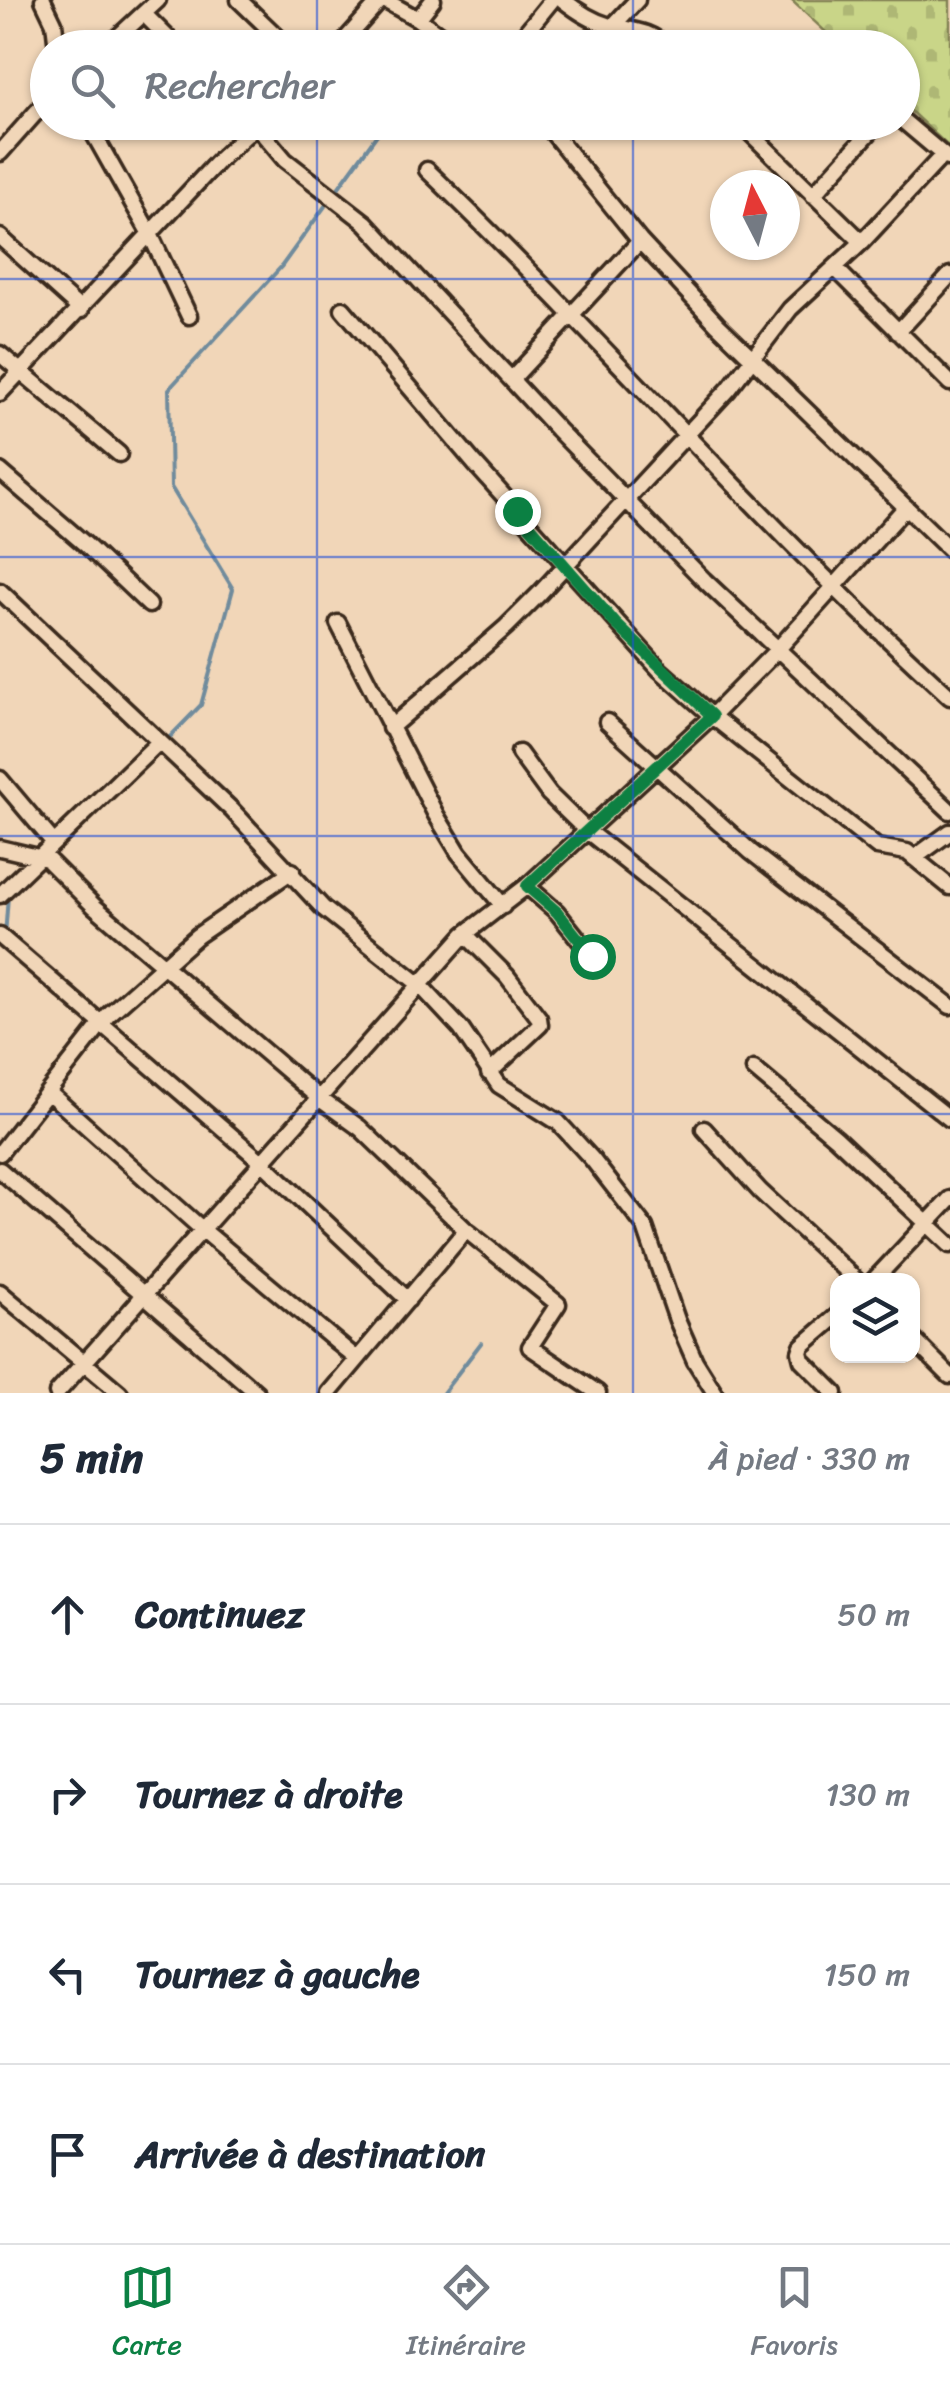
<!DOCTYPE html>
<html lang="fr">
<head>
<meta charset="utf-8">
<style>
	body { margin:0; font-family:Sriracha,sans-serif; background:#f2f2f3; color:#1f2937 }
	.controls { position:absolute; right:30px; bottom:30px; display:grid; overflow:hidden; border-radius:20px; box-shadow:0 2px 8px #0004 }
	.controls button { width:90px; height:90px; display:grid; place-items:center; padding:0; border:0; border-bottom:2px solid #e0e1e3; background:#fff; color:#1f2937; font:50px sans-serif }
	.compass { position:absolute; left:710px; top:170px; width:90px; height:90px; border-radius:50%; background:#fff; box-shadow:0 2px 8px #0004; rotate:354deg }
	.stop { position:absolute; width:30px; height:30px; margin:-22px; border:8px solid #0b8043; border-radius:50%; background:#fff }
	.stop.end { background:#0b8043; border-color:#fff; box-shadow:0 2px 10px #0008 }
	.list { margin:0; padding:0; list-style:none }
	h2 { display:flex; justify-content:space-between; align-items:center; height:130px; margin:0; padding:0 40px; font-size:42px }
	h2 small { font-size:32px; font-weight:400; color:#747a83 }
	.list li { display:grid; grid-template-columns:65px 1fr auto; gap:30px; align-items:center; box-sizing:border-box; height:180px; padding:0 40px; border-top:2px solid #e0e1e3 }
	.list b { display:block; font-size:38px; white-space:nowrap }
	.list em { font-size:32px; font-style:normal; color:#747a83 }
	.icon { flex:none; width:55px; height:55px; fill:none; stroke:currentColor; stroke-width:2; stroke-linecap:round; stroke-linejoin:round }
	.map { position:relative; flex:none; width:950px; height:1393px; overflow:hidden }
	.search { position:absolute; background:#fff; box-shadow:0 2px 8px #0004; left:30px; right:30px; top:30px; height:110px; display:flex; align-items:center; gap:25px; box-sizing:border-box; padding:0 35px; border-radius:55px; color:#747a83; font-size:38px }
	.sheet { height:850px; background:#fff }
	nav { display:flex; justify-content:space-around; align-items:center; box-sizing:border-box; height:140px; border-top:2px solid #e0e1e3; background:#fff; font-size:28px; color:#747a83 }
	nav a { display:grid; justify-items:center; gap:5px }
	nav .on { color:#0b8043 }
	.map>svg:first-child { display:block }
	.cemetery { fill:url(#cemetery-stones); stroke:#828053; stroke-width:2.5 }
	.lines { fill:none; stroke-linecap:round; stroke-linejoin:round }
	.stream { stroke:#6f8b9c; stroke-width:4 }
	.minor-casing { stroke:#3b2a1e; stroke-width:21 }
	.minor { stroke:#f1d6b8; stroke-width:14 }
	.route { stroke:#0b8043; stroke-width:12 }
	.grid { fill:none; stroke:#1d4ed8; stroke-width:2.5; stroke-opacity:0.55 }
</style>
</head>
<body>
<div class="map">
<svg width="950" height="1393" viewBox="0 0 950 1393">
	<defs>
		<pattern id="cemetery-stones" width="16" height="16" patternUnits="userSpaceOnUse" patternTransform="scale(2.5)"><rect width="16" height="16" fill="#c9d588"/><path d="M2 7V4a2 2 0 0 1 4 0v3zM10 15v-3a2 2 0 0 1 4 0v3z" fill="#aeb775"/></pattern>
	</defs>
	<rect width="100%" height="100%" fill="#f1d6b8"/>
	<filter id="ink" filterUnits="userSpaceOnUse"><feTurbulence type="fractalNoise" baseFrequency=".01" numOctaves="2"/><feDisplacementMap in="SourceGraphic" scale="20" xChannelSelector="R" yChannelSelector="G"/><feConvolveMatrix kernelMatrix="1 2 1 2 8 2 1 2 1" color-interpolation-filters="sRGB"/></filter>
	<g filter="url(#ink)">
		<path class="cemetery" d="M 791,0 L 950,0 L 950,148 L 903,104 L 902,48 L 842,47 Z"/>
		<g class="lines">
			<path class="stream" d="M 164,743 L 201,705 L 233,589 L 171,487 L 169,389 L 281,267 L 386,122
				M 5,936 L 8,896
				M 443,1393 L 481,1343"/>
			<defs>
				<path id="minor" d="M 43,0 L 54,23 L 57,48
					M 239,0 L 289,48
					M 384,0 L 418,19 L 458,48
					M 563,0 C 577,11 590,20 607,25 C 632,31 648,29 668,48
					M 144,14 L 178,48
					M 418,19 L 433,0
					M 612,27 L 637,0
					M 106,48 L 158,0
					M 338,48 L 381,0
					M 513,48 L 552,0
					M 902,120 L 947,158
					M 87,122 L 150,234 L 189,316
					M 253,122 L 285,160 L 366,223 L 557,429 L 704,580 L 950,811
					M 544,122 L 640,241 L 717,324 L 950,550
					M 739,122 L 862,242
					M 0,153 L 48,99
					M 427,170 C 606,342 767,531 950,697
					M 813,195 L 879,122
					M 0,237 L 81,310
					M 835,268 L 950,383
					M 343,309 L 475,464 L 660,670 L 712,716 L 877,847 L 907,852 L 950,887
					M 898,332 L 950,275
					M 0,354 L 119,454
					M 512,379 L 640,241
					M 0,393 L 219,160 L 260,122
					M 0,471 L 86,545 L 149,605
					M 0,591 L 232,810 L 323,908 L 419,984 L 461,1029 L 499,1085 L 558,1122 L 592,1159 L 645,1227 L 677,1320 L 695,1361 L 715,1393
					M 338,623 L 436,815 L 459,853 L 503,906
					M 607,722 L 751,852 L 950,1006
					M 390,728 L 506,627 L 539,594 L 729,389 L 790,309 L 862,242 L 943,155
					M 519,753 L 549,794 L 586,830 L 950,1119
					M 0,779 L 54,843
					M 0,848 L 47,859 L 95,907 L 320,1099 L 360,1128 L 466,1230 L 558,1304 L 530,1347 L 598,1393
					M 914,858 L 950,832
					M 527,886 L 557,912 L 592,956
					M 0,895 L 159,742
					M 465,934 L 507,976 L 539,1018 L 540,1025 L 489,1073
					M 0,936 L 263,1163 L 408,1300
					M 754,1069 L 836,1138 L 950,1245
					M 48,1092 L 203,1230 L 357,1359
					M 704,1129 L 760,1191 L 856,1280
					M 0,1153 L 108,1015 L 197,936 L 292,871
					M 0,1170 L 257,1393
					M 874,1280 L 950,1199
					M 0,1292 L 120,1393
					M 912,1338 L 950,1376
					M 57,1393 L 465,934 L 527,886 L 712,716 L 777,650 L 906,507
					M 329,1393 L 466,1230
					M 835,1393 L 802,1360 L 800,1352 L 802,1346 L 838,1315"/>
			</defs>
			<use href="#minor" class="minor-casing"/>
			<use href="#minor" class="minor"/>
		</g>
	</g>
	<g class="lines" filter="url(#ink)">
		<path class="route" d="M 517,511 L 615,623 L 712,716 L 527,886 L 557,912 L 592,956"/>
	</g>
	<path class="grid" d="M 317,0 L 317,48M 633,0 L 633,48M 317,122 L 317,1393M 633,122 L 633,1393M 0,279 L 950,279M 0,557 L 950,557M 0,836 L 950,836M 0,1114 L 950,1114"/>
</svg>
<div class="controls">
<button><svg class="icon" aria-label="layers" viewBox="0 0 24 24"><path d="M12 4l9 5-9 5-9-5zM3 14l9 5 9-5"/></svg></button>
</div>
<svg class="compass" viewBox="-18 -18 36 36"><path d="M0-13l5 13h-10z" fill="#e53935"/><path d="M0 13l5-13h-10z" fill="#747a83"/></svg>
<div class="stop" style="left:592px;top:956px"></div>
<div class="stop end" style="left:517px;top:511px"></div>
<div class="search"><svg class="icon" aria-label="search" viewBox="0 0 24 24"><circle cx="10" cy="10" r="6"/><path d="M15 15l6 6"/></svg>Rechercher</div>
</div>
<section class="sheet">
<h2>5 min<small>À pied · 330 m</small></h2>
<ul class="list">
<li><svg class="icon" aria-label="ahead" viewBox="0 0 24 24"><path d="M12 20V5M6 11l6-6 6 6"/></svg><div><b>Continuez</b></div><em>50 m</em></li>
<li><svg class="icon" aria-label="right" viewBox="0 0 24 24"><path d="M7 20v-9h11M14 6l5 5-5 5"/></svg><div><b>Tournez à droite</b></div><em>130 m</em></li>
<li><svg class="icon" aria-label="left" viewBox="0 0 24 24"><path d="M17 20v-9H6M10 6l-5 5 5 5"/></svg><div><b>Tournez à gauche</b></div><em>150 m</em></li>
<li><svg class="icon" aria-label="arrive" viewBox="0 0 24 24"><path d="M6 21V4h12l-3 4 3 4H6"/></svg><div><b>Arrivée à destination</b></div></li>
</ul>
</section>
<nav>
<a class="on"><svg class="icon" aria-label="map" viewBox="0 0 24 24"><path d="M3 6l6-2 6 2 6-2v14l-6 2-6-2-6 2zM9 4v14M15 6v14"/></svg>Carte</a>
<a><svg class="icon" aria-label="directions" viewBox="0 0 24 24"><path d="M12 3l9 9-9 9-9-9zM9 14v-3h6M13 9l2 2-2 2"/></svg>Itinéraire</a>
<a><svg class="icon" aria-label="saved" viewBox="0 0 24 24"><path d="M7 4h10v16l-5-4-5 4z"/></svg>Favoris</a>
</nav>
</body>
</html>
